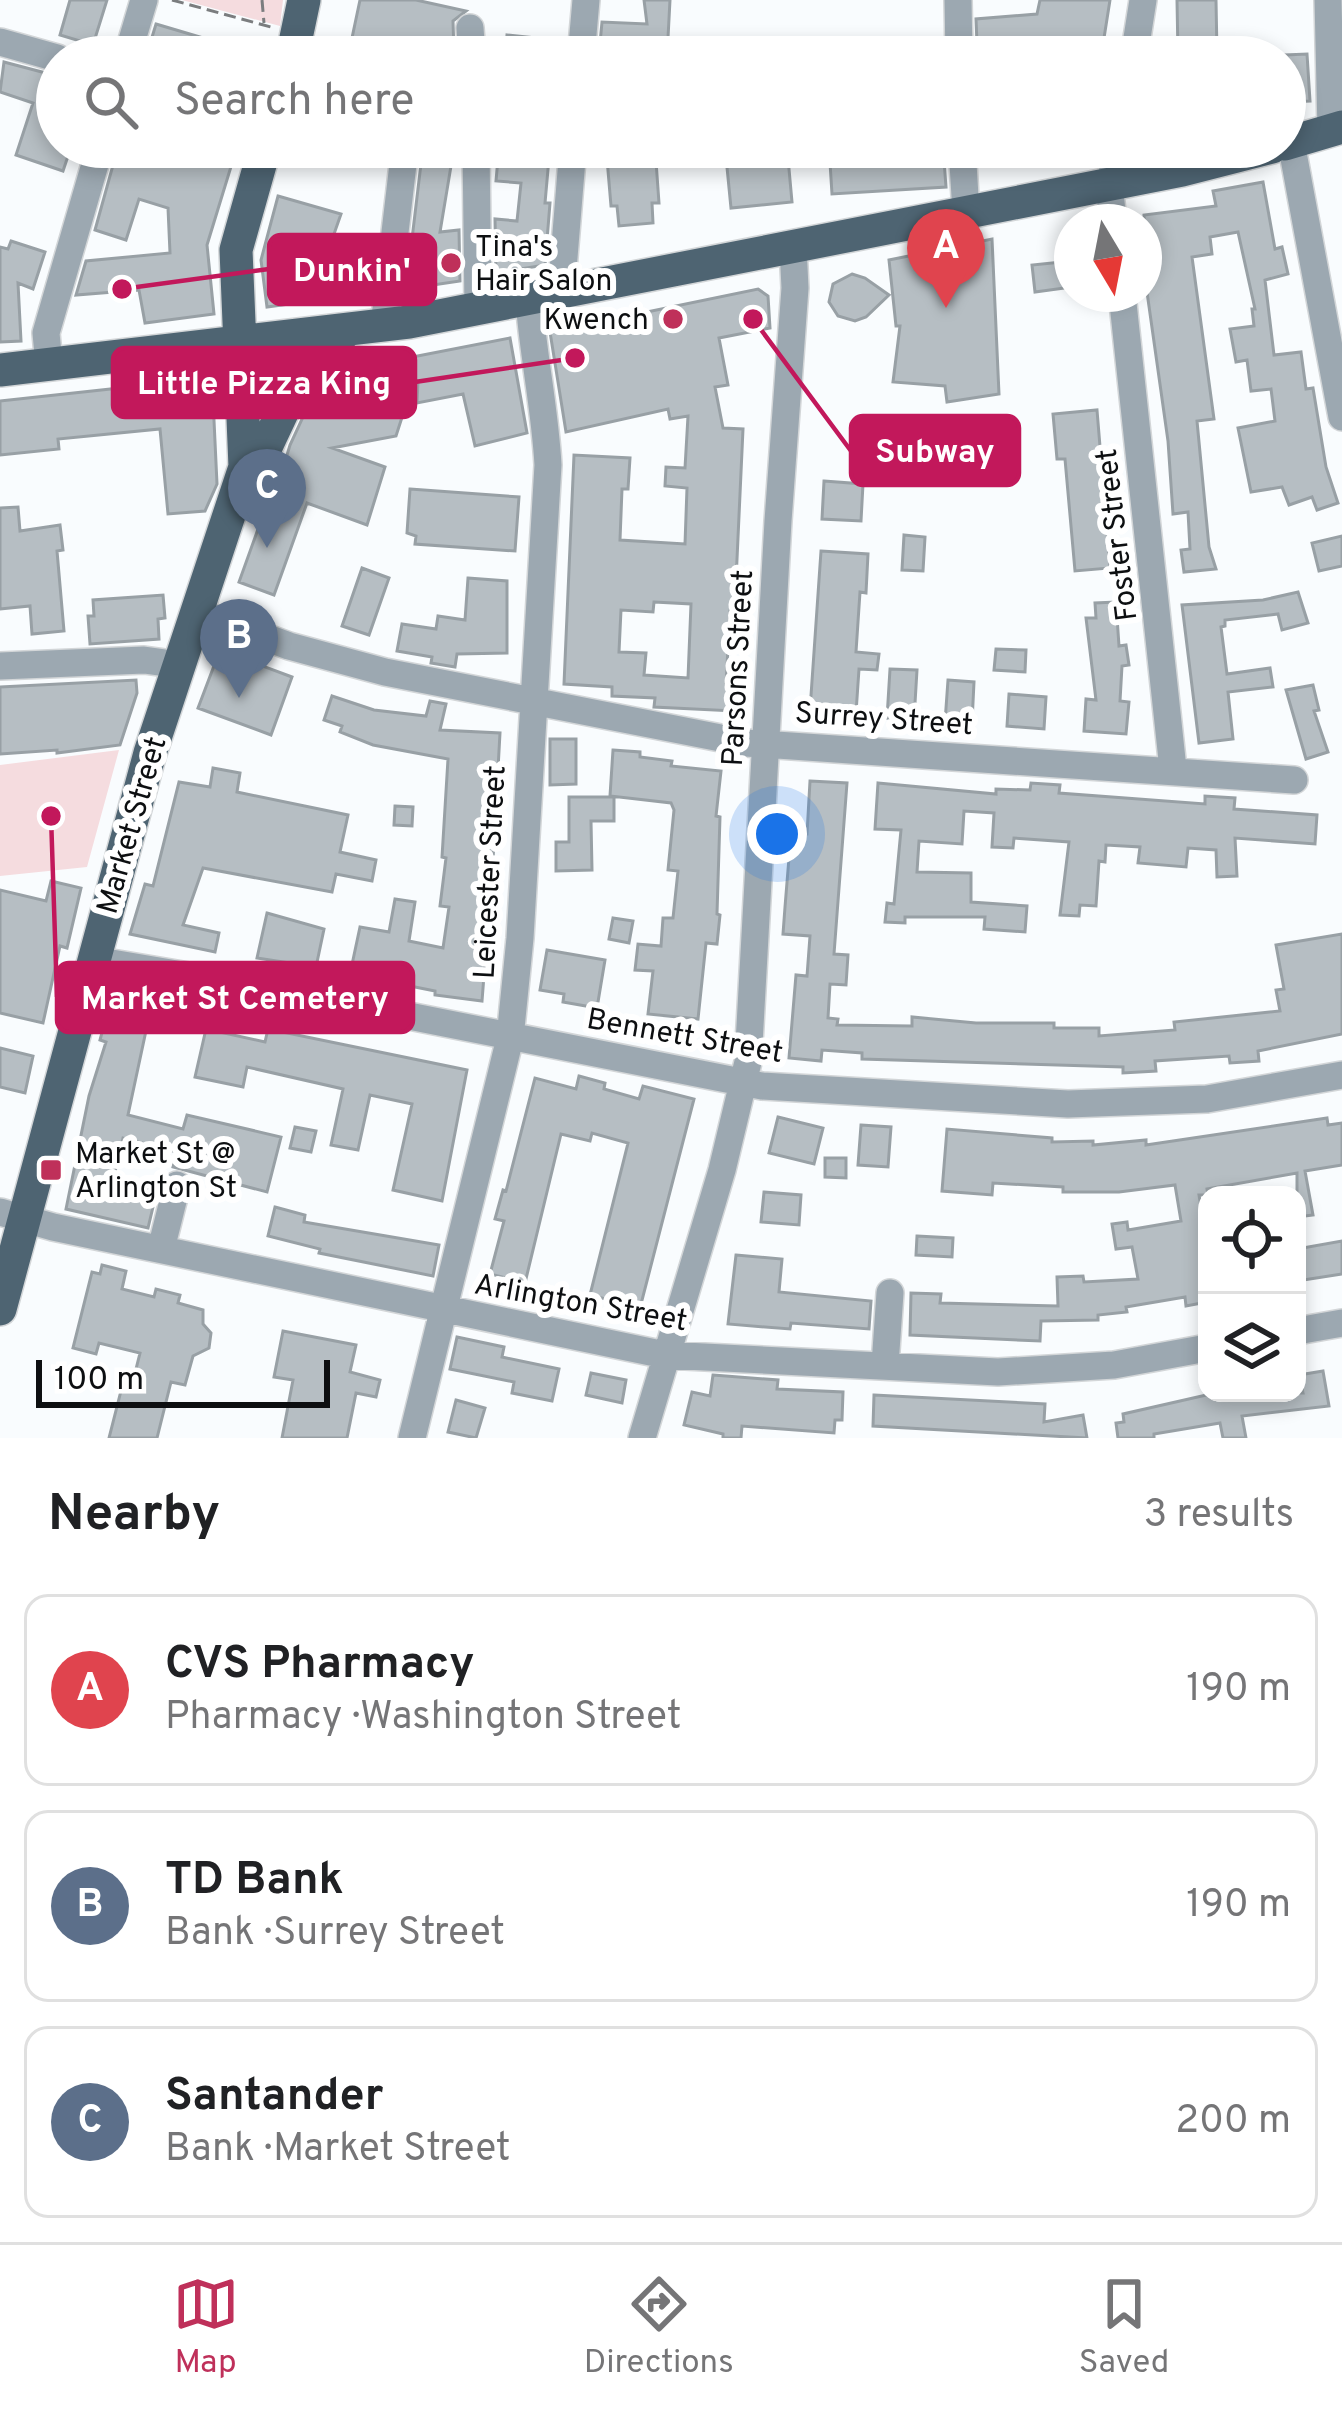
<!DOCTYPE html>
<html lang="en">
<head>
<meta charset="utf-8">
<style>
	body { margin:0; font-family:Overpass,sans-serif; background:#f2f2f2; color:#202124 }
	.controls { position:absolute; right:36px; bottom:36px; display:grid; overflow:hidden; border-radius:24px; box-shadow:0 6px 18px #0003 }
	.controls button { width:108px; height:108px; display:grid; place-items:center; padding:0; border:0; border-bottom:3px solid #e0e0e0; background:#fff; color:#202124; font:60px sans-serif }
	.compass { position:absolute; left:1054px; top:204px; width:108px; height:108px; border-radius:50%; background:#fff; box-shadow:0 6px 18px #0003; rotate:170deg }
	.scale { position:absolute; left:36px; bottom:30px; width:294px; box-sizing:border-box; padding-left:12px; border:6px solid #0d0f11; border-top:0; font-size:33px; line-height:42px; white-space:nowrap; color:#0d0f11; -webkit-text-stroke:9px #fff; paint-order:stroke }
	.you { position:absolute; left:777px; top:834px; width:42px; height:42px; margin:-30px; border:9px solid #fff; border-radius:50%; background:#1a73e8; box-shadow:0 0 0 18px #1a73e833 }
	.badge { display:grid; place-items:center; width:78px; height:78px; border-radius:50%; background:#bf305a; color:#fff; font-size:39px; font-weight:700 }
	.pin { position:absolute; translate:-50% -99px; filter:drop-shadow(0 3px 6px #0008) }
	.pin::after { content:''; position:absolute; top:63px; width:42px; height:36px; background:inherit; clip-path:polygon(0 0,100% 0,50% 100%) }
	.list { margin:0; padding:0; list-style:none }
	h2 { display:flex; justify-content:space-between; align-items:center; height:156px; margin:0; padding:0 48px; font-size:51px }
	h2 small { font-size:39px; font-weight:400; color:#757577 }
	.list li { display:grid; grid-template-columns:78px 1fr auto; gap:36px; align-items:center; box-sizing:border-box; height:192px; margin:0 24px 24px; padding:0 24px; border:3px solid #e0e0e0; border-radius:24px }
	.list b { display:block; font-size:45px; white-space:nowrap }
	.list p { margin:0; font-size:39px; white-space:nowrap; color:#757577 }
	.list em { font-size:39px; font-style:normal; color:#757577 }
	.icon { flex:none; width:66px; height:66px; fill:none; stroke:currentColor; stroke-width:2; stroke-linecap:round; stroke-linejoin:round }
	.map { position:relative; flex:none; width:1342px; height:1438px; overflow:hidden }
	.search { position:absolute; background:#fff; box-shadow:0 6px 18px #0003; left:36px; right:36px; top:36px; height:132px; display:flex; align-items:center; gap:30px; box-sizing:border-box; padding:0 42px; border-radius:66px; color:#757577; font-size:45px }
	.sheet { height:804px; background:#fff }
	nav { display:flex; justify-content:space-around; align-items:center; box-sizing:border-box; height:168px; border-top:3px solid #e0e0e0; background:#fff; font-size:33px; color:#757577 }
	nav a { display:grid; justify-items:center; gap:6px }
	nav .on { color:#bf305a }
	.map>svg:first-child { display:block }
	.green { fill:#f5dcdf }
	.building { fill:#b6bec3; stroke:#98a0a5; stroke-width:3; fill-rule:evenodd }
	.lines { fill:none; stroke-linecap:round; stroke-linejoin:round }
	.minor-casing { stroke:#d3d6d8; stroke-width:30 }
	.major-casing { stroke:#d3d6d8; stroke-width:36 }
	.path { stroke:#7b7d7f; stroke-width:3; stroke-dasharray:12 6; stroke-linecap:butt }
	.minor { stroke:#9ca8b1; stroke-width:27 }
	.major { stroke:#4e6472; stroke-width:33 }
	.poi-dot { fill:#bf305a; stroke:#fff; stroke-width:4.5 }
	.labels { text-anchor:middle; stroke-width:12; stroke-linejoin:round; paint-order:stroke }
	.poi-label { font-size:30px; fill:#0d0f11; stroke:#fff; text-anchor:start }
	.street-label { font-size:30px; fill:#0d0f11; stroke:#fff }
	.leader { fill:none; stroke:#c2185b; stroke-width:4.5 }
	.callout-dot { fill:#c2185b; stroke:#fff; stroke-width:4.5 }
	.callout { fill:#c2185b; stroke:#c2185b; stroke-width:4.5 }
	.callout-label { font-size:33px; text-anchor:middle; font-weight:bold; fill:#fff }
</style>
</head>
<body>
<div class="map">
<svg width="1342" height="1438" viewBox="0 0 1342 1438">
	<rect width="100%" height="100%" fill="#f9fcfe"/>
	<path class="green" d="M 182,0 L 283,0 L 280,26 Z
		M 119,750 L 87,867 L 0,876 L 0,765 Z"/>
	<path class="building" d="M 70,0 L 107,0 L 93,45 L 60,35 Z
		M 360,0 L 416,0 L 466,11 L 453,21 L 454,53 L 397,41 L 393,57 L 348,57 Z
		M 644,0 L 670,0 L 667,57 L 599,54 L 602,22 L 647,24 Z
		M 1040,0 L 1110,0 L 1101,57 L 1048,57 L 1051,38 L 977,44 L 976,19 L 1037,14 Z
		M 1177,0 L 1216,0 L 1217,54 L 1178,55 Z
		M 156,24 L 254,53 L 253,57 L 146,57 Z
		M 507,35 L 556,40 L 555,57 L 505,57 Z
		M 1307,54 L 1310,101 L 1285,102 L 1285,55 Z
		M 4,62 L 57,76 L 57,147 L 71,147 L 63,171 L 16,155 L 33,103 L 0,92 Z
		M 118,147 L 193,147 L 208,151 L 209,147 L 237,147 L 207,245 L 214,314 L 145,323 L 139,290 L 76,295 L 86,261 L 170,253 L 168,208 L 139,199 L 126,240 L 95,230 Z
		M 423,147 L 458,147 L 458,164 L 451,166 L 440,232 L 459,230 L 460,281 L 406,289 Z
		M 499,147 L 550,147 L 545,203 L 550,203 L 545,265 L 496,273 L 495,219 L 517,221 L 521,183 L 496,181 Z
		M 606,147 L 655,147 L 659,203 L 652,203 L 653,223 L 619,226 L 617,206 L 611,206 Z
		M 725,147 L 787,147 L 792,202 L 731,208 Z
		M 829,147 L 943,147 L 946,187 L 832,194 Z
		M 1263,182 L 1275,249 L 1282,247 L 1288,274 L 1265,280 L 1274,355 L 1301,352 L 1306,389 L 1313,388 L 1326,467 L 1338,503 L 1317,510 L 1312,497 L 1289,505 L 1282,487 L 1251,492 L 1238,428 L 1275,421 L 1271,389 L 1251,391 L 1247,360 L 1236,362 L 1230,329 L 1254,326 L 1252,309 L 1255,309 L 1238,232 L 1210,237 L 1212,254 L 1192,257 L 1214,419 L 1197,421 L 1209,547 L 1216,569 L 1184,572 L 1181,550 L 1190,549 L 1188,512 L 1173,514 L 1168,441 L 1146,285 L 1144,215 L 1216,206 L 1213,191 Z
		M 278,196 L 341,214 L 334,234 L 340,236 L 338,247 L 375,252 L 370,293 L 267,307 L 261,260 Z
		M 992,239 L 999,394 L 947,402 L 945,386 L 893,382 L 900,326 L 896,326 L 889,260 Z
		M 11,241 L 45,252 L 33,289 L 18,283 L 21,341 L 0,342 L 0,247 L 8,249 Z
		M 1072,261 L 1072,287 L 1035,292 L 1032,265 Z
		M 852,274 L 865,278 L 889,295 L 866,317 L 855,321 L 838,316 L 829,302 L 833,284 Z
		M 758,289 L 768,296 L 770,328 L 719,338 L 728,385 L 715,387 L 723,428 L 743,429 L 736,581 L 740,581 L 739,611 L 730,611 L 726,685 L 736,686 L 734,711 L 654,707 L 655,698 L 612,696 L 612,687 L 564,684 L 574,455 L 630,458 L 628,489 L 622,489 L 620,540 L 685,544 L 687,488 L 665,486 L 666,467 L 685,468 L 688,416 L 670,419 L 668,409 L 566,432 L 550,332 ZM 654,602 L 691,604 L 688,678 L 644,675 L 646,653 L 619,652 L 621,610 L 653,612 Z
		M 510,338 L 527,433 L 475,446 L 463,394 L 417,403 L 418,381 L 414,380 L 396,436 L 332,448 L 385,467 L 367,525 L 307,503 L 274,595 L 239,582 L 267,504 L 272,505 L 290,445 L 314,393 L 330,377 L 356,368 Z
		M 212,378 L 217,484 L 205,511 L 168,514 L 160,429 L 58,439 L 59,449 L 0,455 L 0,401 Z
		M 1097,410 L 1110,568 L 1075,571 L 1065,459 L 1057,459 L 1053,414 Z
		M 824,481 L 863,484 L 861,521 L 822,519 Z
		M 410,489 L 519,497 L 515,551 L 415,544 L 416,536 L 407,533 Z
		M 18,507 L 20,531 L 60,525 L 63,550 L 57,551 L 64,631 L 32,634 L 30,606 L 0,609 L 0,508 Z
		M 904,535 L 925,537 L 923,571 L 902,570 Z
		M 1342,536 L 1342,566 L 1319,571 L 1312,543 Z
		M 821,551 L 868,554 L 866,593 L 860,592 L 856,652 L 879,654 L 877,670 L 859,669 L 856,713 L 810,710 Z
		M 362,568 L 389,578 L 369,635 L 342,626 Z
		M 468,578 L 507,581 L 507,653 L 457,654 L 455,667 L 431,663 L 432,657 L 397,651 L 402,624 L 436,629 L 438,616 L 465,620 Z
		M 1298,592 L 1308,623 L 1282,630 L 1278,614 L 1225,620 L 1225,626 L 1221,627 L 1227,674 L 1270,668 L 1273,687 L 1228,692 L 1233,739 L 1199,743 L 1182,605 L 1263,600 Z
		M 163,595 L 165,618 L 158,619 L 159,639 L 90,644 L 88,616 L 94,616 L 93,600 Z
		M 1116,602 L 1119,646 L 1126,645 L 1129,665 L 1122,666 L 1120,701 L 1129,702 L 1126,734 L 1084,731 L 1086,699 L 1096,700 L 1086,618 L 1096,618 L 1095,603 Z
		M 996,649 L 1026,650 L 1025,672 L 994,670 Z
		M 220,650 L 292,677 L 271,735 L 198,708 Z
		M 890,669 L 917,670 L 914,720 L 887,718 Z
		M 136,680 L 137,693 L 120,745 L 57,753 L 57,750 L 0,754 L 0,687 Z
		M 948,680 L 974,682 L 972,723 L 945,722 Z
		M 1313,685 L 1319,710 L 1314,711 L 1328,752 L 1306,759 L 1286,690 Z
		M 1009,694 L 1046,697 L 1044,729 L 1007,726 Z
		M 332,696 L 374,710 L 426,716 L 430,701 L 446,704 L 440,730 L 500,733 L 493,860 L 482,923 L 488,924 L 482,1001 L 435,995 L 435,991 L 350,974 L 360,927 L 389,932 L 395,899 L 415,902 L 409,941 L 443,948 L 449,907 L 440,906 L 446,858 L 442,857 L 448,759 L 373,745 L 340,732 L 342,726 L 324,720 Z
		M 550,739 L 576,739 L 576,784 L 550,785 Z
		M 613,750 L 640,752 L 640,757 L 672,761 L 671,766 L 721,771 L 716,816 L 720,817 L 717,914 L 720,915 L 717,944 L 706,943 L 698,1019 L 648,1014 L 653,971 L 635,970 L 638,944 L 661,946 L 663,918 L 673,918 L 678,871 L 668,870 L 674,810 L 671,803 L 610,796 Z
		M 213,768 L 240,773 L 237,792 L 348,815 L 340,852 L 376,860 L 372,881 L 336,874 L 332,892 L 203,868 L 183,925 L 219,933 L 215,952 L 130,934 L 145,884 L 153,886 L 179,782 L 210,787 Z
		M 810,781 L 847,783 L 834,954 L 848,955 L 846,985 L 830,984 L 828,1018 L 838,1019 L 837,1025 L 912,1026 L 912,1017 L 976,1023 L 1054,1023 L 1054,1028 L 1099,1028 L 1099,1036 L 1175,1030 L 1174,1022 L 1280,1011 L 1276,990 L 1284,989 L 1276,945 L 1342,934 L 1342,1034 L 1258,1051 L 1259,1061 L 1230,1063 L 1229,1056 L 1155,1061 L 1156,1071 L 1123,1073 L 1123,1067 L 862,1059 L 862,1053 L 822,1050 L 821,1061 L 789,1058 L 796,975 L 807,976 L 810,936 L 783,934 L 785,907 L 791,833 L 807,834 Z
		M 878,783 L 996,794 L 996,789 L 1030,790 L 1031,783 L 1060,785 L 1059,793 L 1205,804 L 1205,796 L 1235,798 L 1234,809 L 1317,815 L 1315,844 L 1235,838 L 1237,876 L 1217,877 L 1216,850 L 1188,848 L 1186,867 L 1138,863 L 1140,847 L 1106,845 L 1105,862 L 1099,861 L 1096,906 L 1080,905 L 1079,916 L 1060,915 L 1069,842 L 1014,838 L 1013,848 L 992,847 L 994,813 L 964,811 L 962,844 L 919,841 L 917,872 L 971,873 L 971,902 L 1027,906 L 1025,932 L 984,929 L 985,917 L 905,917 L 905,923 L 885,922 L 887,903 L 894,904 L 901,830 L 875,829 Z
		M 569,797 L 614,797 L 614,821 L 591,821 L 592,870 L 556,871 L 556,842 L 569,842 Z
		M 395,806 L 413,807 L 412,826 L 394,825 Z
		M 51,881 L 81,888 L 67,948 L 60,946 L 43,1023 L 0,1013 L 0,890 L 46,901 Z
		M 267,913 L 324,929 L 316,967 L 257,958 Z
		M 613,918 L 633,921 L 629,943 L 609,939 Z
		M 547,950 L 605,960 L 597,1008 L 563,1002 L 564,994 L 540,990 Z
		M 114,988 L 153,998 L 128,1115 L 183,1129 L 187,1115 L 281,1137 L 267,1192 L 173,1167 L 177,1152 L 123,1138 L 114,1176 L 158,1186 L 148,1228 L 66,1209 L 89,1096 L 106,1042 L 100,1040 Z
		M 206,1029 L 265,1042 L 268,1029 L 467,1070 L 442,1201 L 393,1190 L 412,1104 L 370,1095 L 358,1150 L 331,1145 L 343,1089 L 247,1067 L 243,1087 L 195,1077 Z
		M 0,1048 L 33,1056 L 25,1093 L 0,1087 Z
		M 579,1076 L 605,1083 L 604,1089 L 639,1099 L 643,1086 L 694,1099 L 640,1308 L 590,1295 L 628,1143 L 592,1133 L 590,1141 L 561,1134 L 525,1283 L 490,1274 L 504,1221 L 495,1219 L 503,1190 L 506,1191 L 535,1078 L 576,1089 Z
		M 778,1117 L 823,1128 L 814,1164 L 769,1153 Z
		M 1327,1118 L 1328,1125 L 1342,1123 L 1342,1165 L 1305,1171 L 1313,1215 L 1297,1217 L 1297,1173 L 1207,1189 L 1208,1195 L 1199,1195 L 1207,1241 L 1207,1302 L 1186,1306 L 1185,1297 L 1126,1307 L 1127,1312 L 1098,1315 L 1098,1320 L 1041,1321 L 1040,1341 L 910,1335 L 911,1293 L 941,1294 L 940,1303 L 1058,1306 L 1057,1277 L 1083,1276 L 1084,1282 L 1138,1279 L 1132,1247 L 1116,1249 L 1112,1224 L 1127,1222 L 1128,1230 L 1181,1221 L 1175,1185 L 1119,1192 L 1063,1192 L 1063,1187 L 993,1183 L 992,1195 L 942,1191 L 947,1129 L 1052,1138 L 1052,1142 L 1093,1141 L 1093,1145 L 1146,1140 L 1146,1145 Z
		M 861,1125 L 891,1127 L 888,1167 L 858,1165 Z
		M 295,1127 L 316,1131 L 311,1152 L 290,1148 Z
		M 825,1158 L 846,1158 L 846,1178 L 825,1177 Z
		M 764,1192 L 801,1195 L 799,1225 L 761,1222 Z
		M 275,1207 L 305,1215 L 304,1222 L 439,1245 L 433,1276 L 319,1253 L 320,1249 L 268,1236 Z
		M 917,1236 L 953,1238 L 952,1257 L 916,1255 Z
		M 1342,1241 L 1342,1274 L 1297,1281 L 1297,1249 Z
		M 736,1255 L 782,1259 L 779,1292 L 871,1301 L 869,1329 L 791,1323 L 790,1329 L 728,1324 Z
		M 102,1265 L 126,1271 L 122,1289 L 154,1297 L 156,1289 L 180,1295 L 178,1303 L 203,1310 L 203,1324 L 211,1333 L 209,1348 L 193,1356 L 185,1385 L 171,1382 L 157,1438 L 109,1438 L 123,1383 L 132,1385 L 140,1353 L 99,1343 L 96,1354 L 73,1348 L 92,1272 L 100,1274 Z
		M 283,1331 L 356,1345 L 350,1372 L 380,1380 L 376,1397 L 356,1393 L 347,1438 L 282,1438 L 293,1380 L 274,1377 Z
		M 457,1337 L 504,1347 L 502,1357 L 559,1369 L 552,1401 L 512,1393 L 514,1382 L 450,1369 Z
		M 1323,1371 L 1329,1406 L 1242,1416 L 1246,1438 L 1223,1438 L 1220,1423 L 1154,1434 L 1154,1438 L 1118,1438 L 1116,1423 L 1124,1422 L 1123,1414 L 1215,1393 L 1303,1393 L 1299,1375 Z
		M 591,1373 L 626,1380 L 622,1403 L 586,1395 Z
		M 713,1375 L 778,1380 L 777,1389 L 843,1392 L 842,1420 L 835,1420 L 834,1433 L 742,1426 L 741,1438 L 723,1438 L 723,1434 L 684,1425 L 692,1392 L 710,1396 Z
		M 874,1395 L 1045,1404 L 1044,1422 L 1083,1415 L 1087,1438 L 873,1426 Z
		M 456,1400 L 485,1408 L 476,1438 L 448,1432 Z"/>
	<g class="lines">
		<defs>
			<path id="minor" d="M 958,0 L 959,57
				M 1328,0 L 1331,130
				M 470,28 L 472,57
				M 0,42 L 57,58
				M 127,57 L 144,0
				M 581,57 L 586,0
				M 1134,57 L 1143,0
				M 1291,142 L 1342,417
				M 476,147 L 478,309
				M 962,147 L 966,213
				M 1113,222 L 1109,183 L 1120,147
				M 561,294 L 573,147
				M 1122,294 L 1173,769
				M 384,326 L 405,147
				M 49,365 L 46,333 L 100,147
				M 198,612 L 289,646 L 385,672 L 746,743 L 1294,780
				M 0,666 L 144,660 L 180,665
				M 94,960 L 318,998 L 762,1086 L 1068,1104 L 1207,1099 L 1342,1075
				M 0,1212 L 53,1227 L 665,1355 L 998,1372 L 1114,1365 L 1207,1348
				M 161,1249 L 177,1185
				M 1297,1331 L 1342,1323
				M 885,1365 L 890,1293
				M 412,1438 L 510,1038 L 520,938 L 548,465 C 545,409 533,355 529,300
				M 642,1438 L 722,1170 L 748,1062 L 778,521 L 795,288 L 793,247"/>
			<path id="major" d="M 292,57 L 304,0
				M 1285,144 L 1342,127
				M 0,370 L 409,322 L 1182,170 L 1272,147
				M 245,467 L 264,451 L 297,381 L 347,330
				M 0,1309 L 150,753 L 245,467 L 236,250 L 265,147"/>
		</defs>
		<use href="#minor" class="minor-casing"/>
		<use href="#major" class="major-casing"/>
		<path class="path" d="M 172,0 L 271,27
			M 262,0 L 264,23"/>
		<use href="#minor" class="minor"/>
		<use href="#major" class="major"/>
	</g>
	<g class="poi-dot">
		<circle cx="451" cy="263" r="12"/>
		<circle cx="673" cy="319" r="12"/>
		<rect x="39" y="1158" width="24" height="24" rx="6"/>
	</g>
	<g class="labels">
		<g class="poi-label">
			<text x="475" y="256">Tina's<tspan x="475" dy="34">Hair Salon</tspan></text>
			<text x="649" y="329" text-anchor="end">Kwench</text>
			<text x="75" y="1163">Market St @<tspan x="75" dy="34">Arlington St</tspan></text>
		</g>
		<g class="street-label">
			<text transform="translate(1116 535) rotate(-97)" y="10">Foster Street</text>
			<text transform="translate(737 668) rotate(-87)" y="10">Parsons Street</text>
			<text transform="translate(884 718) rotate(4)" y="10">Surrey Street</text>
			<text transform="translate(131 825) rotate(-74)" y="10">Market Street</text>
			<text transform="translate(489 872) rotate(-87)" y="10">Leicester Street</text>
			<text transform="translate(685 1035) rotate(10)" y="10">Bennett Street</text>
			<text transform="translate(581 1302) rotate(10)" y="10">Arlington Street</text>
		</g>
	</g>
	<path class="leader" d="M122 289L269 269M575 358L415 382M753 319L851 451M51 816L57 997"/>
	<g class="callout-dot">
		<circle cx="122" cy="289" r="12"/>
		<circle cx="575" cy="358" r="12"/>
		<circle cx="753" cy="319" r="12"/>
		<circle cx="51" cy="816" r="12"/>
	</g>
	<g class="callout">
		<rect x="269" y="235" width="166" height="69" rx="12"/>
		<rect x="113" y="348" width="302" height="69" rx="12"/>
		<rect x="851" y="416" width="168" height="69" rx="12"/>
		<rect x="57" y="963" width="356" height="69" rx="12"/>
	</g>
	<g class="callout-label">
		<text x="352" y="281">Dunkin'</text>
		<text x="264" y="394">Little Pizza King</text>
		<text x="935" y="462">Subway</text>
		<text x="235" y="1009">Market St Cemetery</text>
	</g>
</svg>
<div class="controls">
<button><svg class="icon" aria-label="locate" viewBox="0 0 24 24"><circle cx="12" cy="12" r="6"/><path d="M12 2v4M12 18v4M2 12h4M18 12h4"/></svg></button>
<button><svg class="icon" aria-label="layers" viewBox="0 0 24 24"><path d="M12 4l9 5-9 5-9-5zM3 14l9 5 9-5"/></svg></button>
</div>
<svg class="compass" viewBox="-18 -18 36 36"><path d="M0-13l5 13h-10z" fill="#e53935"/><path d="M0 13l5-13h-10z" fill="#757577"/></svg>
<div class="scale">100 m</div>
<div class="you"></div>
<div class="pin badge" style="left:946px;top:308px;background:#e0444e">A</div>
<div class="pin badge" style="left:239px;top:698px;background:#5c6f8a">B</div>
<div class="pin badge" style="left:267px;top:548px;background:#5c6f8a">C</div>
<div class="search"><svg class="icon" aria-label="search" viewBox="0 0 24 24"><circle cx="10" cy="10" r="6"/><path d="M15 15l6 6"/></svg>Search here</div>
</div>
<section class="sheet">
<h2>Nearby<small>3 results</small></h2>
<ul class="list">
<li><span class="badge" style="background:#e0444e">A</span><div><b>CVS Pharmacy</b><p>Pharmacy · Washington Street</p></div><em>190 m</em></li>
<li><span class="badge" style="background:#5c6f8a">B</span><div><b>TD Bank</b><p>Bank · Surrey Street</p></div><em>190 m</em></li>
<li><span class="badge" style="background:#5c6f8a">C</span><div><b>Santander</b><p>Bank · Market Street</p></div><em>200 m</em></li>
</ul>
</section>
<nav>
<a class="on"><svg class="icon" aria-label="map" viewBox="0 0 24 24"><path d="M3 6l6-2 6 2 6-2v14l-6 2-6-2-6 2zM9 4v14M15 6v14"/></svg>Map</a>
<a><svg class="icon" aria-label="directions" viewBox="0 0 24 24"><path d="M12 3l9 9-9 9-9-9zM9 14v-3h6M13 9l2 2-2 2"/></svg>Directions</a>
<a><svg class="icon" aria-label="saved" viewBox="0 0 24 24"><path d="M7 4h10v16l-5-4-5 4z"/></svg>Saved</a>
</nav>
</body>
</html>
